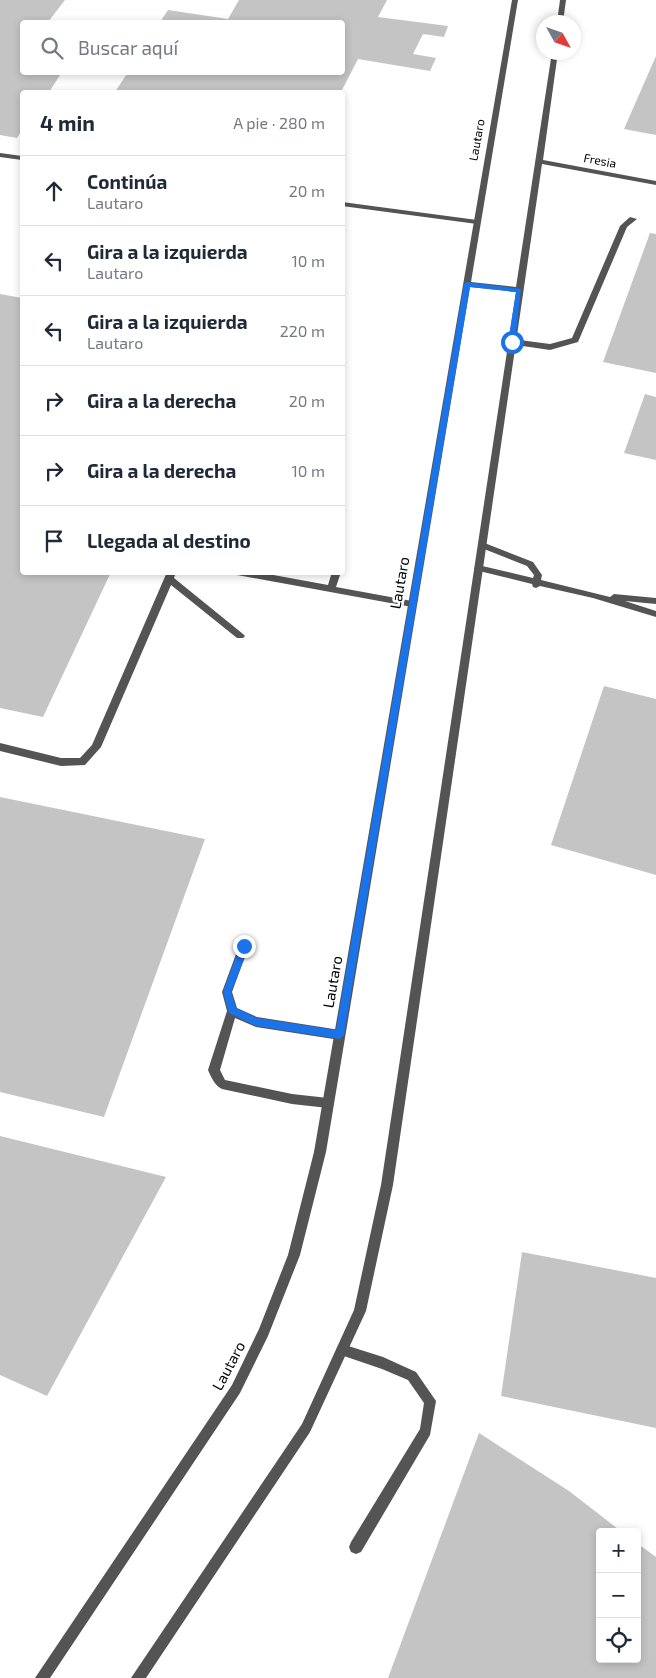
<!DOCTYPE html>
<html lang="es">
<head>
<meta charset="utf-8">
<style>
	body { margin:0; font-family:"Exo 2",sans-serif; background:#f2f2f3; color:#1f2937 }
	.controls { position:absolute; right:15px; bottom:15px; display:grid; overflow:hidden; border-radius:5px; box-shadow:0 2px 8px #0003 }
	.controls button { width:45px; height:45px; display:grid; place-items:center; padding:0; border:0; border-bottom:1px solid #e0e1e3; background:#fff; color:#1f2937; font:25px sans-serif }
	.compass { position:absolute; left:536px; top:15px; width:45px; height:45px; border-radius:50%; background:#fff; box-shadow:0 2px 8px #0003; rotate:130deg }
	.stop { position:absolute; width:15px; height:15px; margin:-11px; border:4px solid #1a73e8; border-radius:50%; background:#fff }
	.stop.end { background:#1a73e8; border-color:#fff; box-shadow:0 1px 5px #0008 }
	.list { margin:0; padding:0; list-style:none }
	h2 { display:flex; justify-content:space-between; align-items:center; height:65px; margin:0; padding:0 20px; font-size:21px }
	h2 small { font-size:16px; font-weight:400; color:#747a83 }
	.list li { display:grid; grid-template-columns:32px 1fr auto; gap:15px; align-items:center; box-sizing:border-box; height:70px; padding:0 20px; border-top:1px solid #e0e1e3 }
	.list b { display:block; font-size:19px; white-space:nowrap }
	.list p { margin:0; font-size:16px; white-space:nowrap; color:#747a83 }
	.list em { font-size:16px; font-style:normal; color:#747a83 }
	.icon { flex:none; width:28px; height:28px; fill:none; stroke:currentColor; stroke-width:2; stroke-linecap:round; stroke-linejoin:round }
	.map { position:relative; flex:none; width:656px; height:1678px; overflow:hidden }
	.search { position:absolute; background:#fff; box-shadow:0 2px 8px #0003; left:20px; top:20px; width:325px; height:55px; display:flex; align-items:center; gap:12px; box-sizing:border-box; padding:0 18px; border-radius:5px; color:#747a83; font-size:19px }
	.panel { position:absolute; background:#fff; box-shadow:0 2px 8px #0003; left:20px; top:90px; width:325px; height:485px; border-radius:5px }
	.map>svg:first-child { display:block }
	.building { fill:#c4c4c4 }
	.lines { fill:none; stroke-linecap:round; stroke-linejoin:round }
	.service { fill:#545454; fill-rule:evenodd }
	.minor { fill:#545454; fill-rule:evenodd }
	.route { fill:#1a73e8 }
	.labels { text-anchor:middle; stroke-width:5; stroke-linejoin:round; paint-order:stroke }
	.far-street-label { font-size:12px; fill:#000; stroke:#fff }
	.street-label { font-size:15px; fill:#000; stroke:#fff }
</style>
</head>
<body>
<div class="map">
<svg width="656" height="1678" viewBox="0 0 656 1678">
	<rect width="100%" height="100%" fill="#fff"/>
	<path class="building" d="M 0,0 L 65,0 L 48,22 L 22,22 L 22,72 L 62,72 L 49,92 L 22,92 L 22,130 L 17,138 L 0,135 Z
		M 239,0 L 387,0 L 378,17 L 448,26 L 444,37 L 423,34 L 413,54 L 436,58 L 430,71 L 358,59 L 341,92 L 115,92 L 128,72 L 342,72 L 342,22 L 160,22 L 168,10 L 228,19 Z
		M 656,56 L 656,135 L 624,129 Z
		M 650,233 L 656,234 L 656,373 L 603,362 Z
		M 0,294 L 22,298 L 22,572 L 111,572 L 43,717 L 0,708 Z
		M 645,394 L 656,397 L 656,460 L 624,453 Z
		M 604,686 L 656,699 L 656,875 L 551,845 Z
		M 0,797 L 205,839 L 104,1117 L 0,1092 Z
		M 0,1136 L 166,1177 L 47,1396 L 0,1375 Z
		M 522,1252 L 656,1278 L 656,1428 L 501,1396 Z
		M 479,1433 L 569,1491 L 622,1532 L 600,1532 L 600,1659 L 637,1659 L 637,1543 L 656,1557 L 656,1678 L 388,1678 Z"/>
	<g class="lines">
		<path class="service" d="M 0,153 L 22,156 L 22,160 L 0,157 Z
			M 342,202 L 477,220 L 481,222 L 477,224 L 342,206 Z
			M 630,217 L 637,219 L 627,227 L 578,342 L 550,350 L 509,344 L 508,342 L 512,339 L 550,344 L 572,338 L 620,226 Z
			M 482,542 L 533,562 L 542,575 L 541,580 L 610,597 L 614,594 L 656,598 L 656,604 L 625,601 L 656,611 L 656,617 L 593,598 L 540,586 L 536,588 L 533,587 L 532,584 L 475,570 L 474,568 L 478,565 L 533,578 L 534,575 L 527,566 L 479,547 L 478,545 Z
			M 167,572 L 176,572 L 174,578 L 243,634 L 245,636 L 243,638 L 237,638 L 171,585 L 101,747 L 85,765 L 61,766 L 0,751 L 0,743 L 61,758 L 80,758 L 92,745 Z
			M 233,572 L 257,572 L 328,585 L 332,572 L 341,572 L 336,587 L 412,601 L 416,604 L 412,607 L 237,575 Z
			M 244,942 L 248,943 L 249,946 L 232,992 L 237,1008 L 257,1017 L 340,1030 L 344,1032 L 345,1035 L 344,1038 L 340,1040 L 256,1027 L 235,1018 L 220,1070 L 225,1080 L 292,1094 L 328,1098 L 332,1099 L 334,1103 L 332,1107 L 328,1108 L 292,1104 L 222,1089 C 215,1086 211,1077 208,1070 L 227,1011 L 222,992 L 239,946 L 240,943 Z
			M 342,1344 L 383,1357 L 416,1372 L 436,1401 L 430,1435 L 361,1552 L 356,1554 L 351,1552 L 349,1547 L 351,1542 L 420,1429 L 424,1403 L 408,1380 L 382,1369 L 338,1354 L 336,1350 L 338,1346 Z"/>
		<path class="minor" d="M 512,0 L 518,0 L 471,282 L 516,287 L 552,52 L 558,52 L 543,160 L 656,181 L 656,185 L 542,164 L 393,1185 L 366,1311 L 310,1432 L 146,1678 L 131,1678 L 302,1424 L 354,1310 L 381,1185 L 516,292 L 470,287 L 326,1152 L 300,1255 L 268,1336 L 240,1393 L 50,1678 L 35,1678 L 232,1385 L 259,1329 L 288,1255 L 314,1152 Z
			M 560,0 L 566,0 L 563,22 L 557,22 Z"/>
	</g>
	<path class="route" d="M 467,282 L 521,289 L 515,342 L 512,344 L 508,342 L 516,292 L 470,287 L 344,1035 L 340,1039 L 256,1026 L 229,1013 L 223,992 L 240,946 L 244,942 L 249,946 L 231,992 L 236,1008 L 257,1018 L 336,1030 L 464,284 Z"/>
	<g class="labels">
		<g class="far-street-label">
			<text transform="translate(477 140) rotate(-80)" y="4">Lautaro</text>
			<text transform="translate(600 161) rotate(11)" y="4">Fresia</text>
		</g>
		<g class="street-label">
			<text transform="translate(400 583) rotate(-80)" y="5">Lautaro</text>
			<text transform="translate(333 982) rotate(-80)" y="5">Lautaro</text>
			<text transform="translate(229 1366) rotate(-62)" y="5">Lautaro</text>
		</g>
	</g>
</svg>
<div class="controls">
<button>+</button>
<button>−</button>
<button><svg class="icon" aria-label="locate" viewBox="0 0 24 24"><circle cx="12" cy="12" r="6"/><path d="M12 2v4M12 18v4M2 12h4M18 12h4"/></svg></button>
</div>
<svg class="compass" viewBox="-18 -18 36 36"><path d="M0-13l5 13h-10z" fill="#e53935"/><path d="M0 13l5-13h-10z" fill="#747a83"/></svg>
<div class="stop" style="left:512px;top:342px"></div>
<div class="stop end" style="left:244px;top:946px"></div>
<div class="search"><svg class="icon" aria-label="search" viewBox="0 0 24 24"><circle cx="10" cy="10" r="6"/><path d="M15 15l6 6"/></svg>Buscar aquí</div>
<section class="panel">
<h2>4 min<small>A pie · 280 m</small></h2>
<ul class="list">
<li><svg class="icon" aria-label="ahead" viewBox="0 0 24 24"><path d="M12 20V5M6 11l6-6 6 6"/></svg><div><b>Continúa</b><p>Lautaro</p></div><em>20 m</em></li>
<li><svg class="icon" aria-label="left" viewBox="0 0 24 24"><path d="M17 20v-9H6M10 6l-5 5 5 5"/></svg><div><b>Gira a la izquierda</b><p>Lautaro</p></div><em>10 m</em></li>
<li><svg class="icon" aria-label="left" viewBox="0 0 24 24"><path d="M17 20v-9H6M10 6l-5 5 5 5"/></svg><div><b>Gira a la izquierda</b><p>Lautaro</p></div><em>220 m</em></li>
<li><svg class="icon" aria-label="right" viewBox="0 0 24 24"><path d="M7 20v-9h11M14 6l5 5-5 5"/></svg><div><b>Gira a la derecha</b></div><em>20 m</em></li>
<li><svg class="icon" aria-label="right" viewBox="0 0 24 24"><path d="M7 20v-9h11M14 6l5 5-5 5"/></svg><div><b>Gira a la derecha</b></div><em>10 m</em></li>
<li><svg class="icon" aria-label="arrive" viewBox="0 0 24 24"><path d="M6 21V4h12l-3 4 3 4H6"/></svg><div><b>Llegada al destino</b></div></li>
</ul>
</section>
</div>
</body>
</html>
